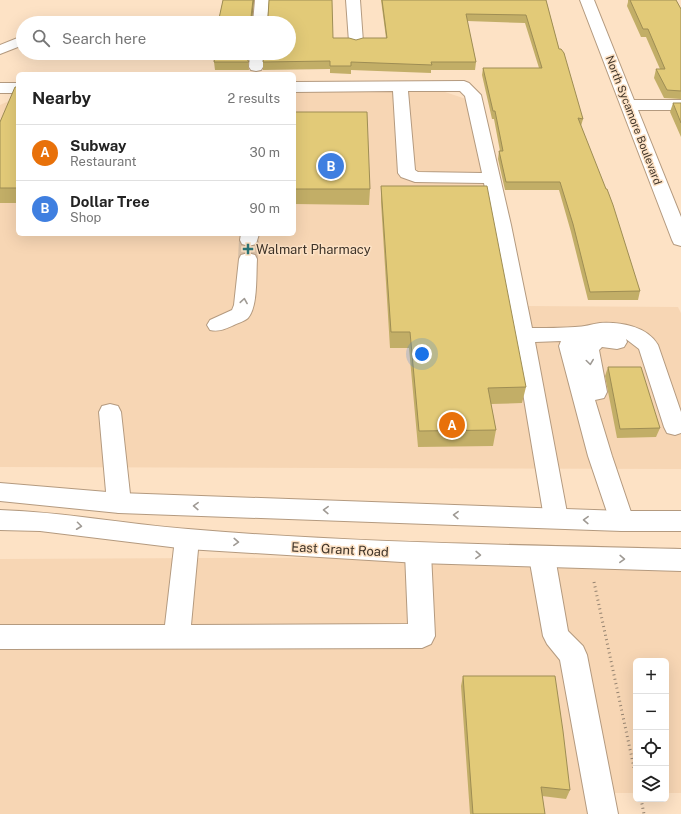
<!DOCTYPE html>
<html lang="en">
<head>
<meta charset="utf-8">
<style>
	body { margin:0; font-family:"Public Sans",sans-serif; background:#f6f6f6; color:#222 }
	.controls { position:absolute; right:12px; bottom:12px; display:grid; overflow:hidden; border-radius:6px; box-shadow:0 4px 16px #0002 }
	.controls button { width:36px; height:36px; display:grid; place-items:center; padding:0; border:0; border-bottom:1px solid #e0e0e0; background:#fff; color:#222; font:20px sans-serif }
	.you { position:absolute; left:422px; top:354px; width:14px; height:14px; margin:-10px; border:3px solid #fff; border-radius:50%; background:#1a73e8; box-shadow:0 0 0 6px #1a73e833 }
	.badge { display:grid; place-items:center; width:26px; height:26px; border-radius:50%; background:#ea580c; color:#fff; font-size:13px; font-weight:700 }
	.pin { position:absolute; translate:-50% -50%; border:2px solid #fff; box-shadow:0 1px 4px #0006 }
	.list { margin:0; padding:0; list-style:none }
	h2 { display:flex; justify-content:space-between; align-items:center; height:52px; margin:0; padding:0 16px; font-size:17px }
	h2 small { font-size:13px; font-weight:400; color:#767676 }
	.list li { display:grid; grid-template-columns:26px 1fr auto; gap:12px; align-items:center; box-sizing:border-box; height:56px; padding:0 16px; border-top:1px solid #e0e0e0 }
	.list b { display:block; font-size:15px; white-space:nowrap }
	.list p { margin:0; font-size:13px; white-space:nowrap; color:#767676 }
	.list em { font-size:13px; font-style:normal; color:#767676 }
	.icon { flex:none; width:22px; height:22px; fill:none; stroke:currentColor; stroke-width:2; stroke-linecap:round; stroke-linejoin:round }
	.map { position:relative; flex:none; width:681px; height:814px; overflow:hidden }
	.search { position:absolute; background:#fff; box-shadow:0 4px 16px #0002; left:16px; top:16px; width:280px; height:44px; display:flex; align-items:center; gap:10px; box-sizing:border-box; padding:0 14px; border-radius:22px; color:#767676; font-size:15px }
	.panel { position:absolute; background:#fff; box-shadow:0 4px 16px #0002; left:16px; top:72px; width:280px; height:164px; border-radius:6px }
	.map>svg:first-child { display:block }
	.built { fill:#f7d6b4 }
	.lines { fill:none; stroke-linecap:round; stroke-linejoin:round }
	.minor-tunnel { stroke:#d7bfa6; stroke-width:20; stroke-dasharray:20 10; stroke-linecap:butt }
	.minor-casing { stroke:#b49a7f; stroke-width:2 }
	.major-casing { stroke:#b49a7f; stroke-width:2 }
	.path { stroke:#968471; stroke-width:3; stroke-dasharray:1 3.5; stroke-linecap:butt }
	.minor { fill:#fff; fill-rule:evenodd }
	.major { fill:#fff; fill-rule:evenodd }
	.wall { fill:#c2ae67 }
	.shaded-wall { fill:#9e8d54 }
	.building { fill:#e2ca78; stroke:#9e8d54 }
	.oneway { stroke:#9f9a94 }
	.poi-dot { fill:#2a7476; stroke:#fde2c5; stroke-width:1.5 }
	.labels { text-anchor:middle; stroke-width:3; stroke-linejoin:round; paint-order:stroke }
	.far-street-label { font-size:11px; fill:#3f3429; stroke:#fde2c5 }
	.poi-label { font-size:13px; fill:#3f3429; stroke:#fde2c5; text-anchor:start }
	.street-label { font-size:13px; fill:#3f3429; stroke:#fde2c5 }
</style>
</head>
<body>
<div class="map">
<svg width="681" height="814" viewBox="0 0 681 814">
	<rect width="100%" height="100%" fill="#fde2c5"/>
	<path class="built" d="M 442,91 L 481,104 L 527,306 L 678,307 L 681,313 L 681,469 L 0,467 L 0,105 L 18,97 L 18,234 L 294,234 L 294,92 Z
		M 681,556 L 681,793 L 666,793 L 666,661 L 636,661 L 636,793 L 609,793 L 613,814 L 0,814 L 0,559 Z"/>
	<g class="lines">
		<path class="minor-tunnel" d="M 248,259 L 249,240"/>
		<defs>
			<path id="minor" d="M 255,0 L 269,0 L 267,23 L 253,23 Z
				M 346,0 L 360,0 L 363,42 L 361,45 L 356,46 L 351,45 L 349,42 Z
				M 580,0 L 594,0 L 634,100 L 681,100 L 681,110 L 638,110 L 681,217 L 681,246 L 674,244 L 672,240 Z
				M 20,37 L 23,37 L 23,45 L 0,54 L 0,45 Z
				M 250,53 L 264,53 L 263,67 L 261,70 L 256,71 L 251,70 L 249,67 Z
				M 464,81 L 469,83 L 481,95 L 511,225 L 532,328 C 546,328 561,328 575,327 C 584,327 592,324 600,323 C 620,322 647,326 658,345 L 681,412 L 681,433 L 675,435 L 667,433 L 664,427 L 639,349 L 626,339 L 627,342 L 624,347 L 617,349 L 602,347 L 599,350 L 607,392 L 604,398 L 595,400 L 612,456 L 634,521 L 631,528 L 622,531 L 613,528 L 610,521 L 588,456 L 559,346 L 561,341 L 535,342 L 568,518 L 565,525 L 556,528 L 547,525 L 544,518 L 522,387 L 484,183 L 415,182 L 401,177 L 398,173 L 393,91 L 294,92 L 294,82 ZM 408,91 L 460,91 L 465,96 L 482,173 L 418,172 L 415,170 Z
				M 0,83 L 18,83 L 18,93 L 0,93 Z
				M 241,234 L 259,234 L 256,244 L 249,246 L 242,244 L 240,240 Z
				M 248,253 L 255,255 L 257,259 C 256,274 258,307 248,318 C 245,321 238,323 234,325 C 225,329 219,332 210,330 L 207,325 L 210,320 L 232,310 L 234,305 L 239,259 L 241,255 Z
				M 110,404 L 118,406 L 121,412 L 131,503 L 127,510 L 119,513 L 111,510 L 107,503 L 99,412 L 102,406 Z
				M 187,529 L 196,532 L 199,539 L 191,625 L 408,624 L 405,553 L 409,546 L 418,543 L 427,546 L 431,553 L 435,636 L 431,644 L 422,648 L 0,649 L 0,625 L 165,625 L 175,539 L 178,532 Z
				M 542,547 L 551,550 L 555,557 L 568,631 L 583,646 L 587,655 L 618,814 L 588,814 L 560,660 L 547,644 L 543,636 L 529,557 L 533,550 Z"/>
			<path id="major" d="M 0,483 L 119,493 L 622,511 L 681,511 L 681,531 L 622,531 L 119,513 L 0,501 Z
				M 0,510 C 63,512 125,524 188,529 C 352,543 517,545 681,549 L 681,571 L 418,563 L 187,549 L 40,531 L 0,530 Z"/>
		</defs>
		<use href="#minor" class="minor-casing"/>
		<use href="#major" class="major-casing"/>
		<path class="path" d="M 594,582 L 636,777
			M 641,799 L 644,814"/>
		<use href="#minor" class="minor"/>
		<use href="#major" class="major"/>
	</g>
	<path class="wall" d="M 223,0 L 254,0 L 252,17 L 333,38 L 356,40 L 386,38 L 381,0 L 546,0 L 559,49 L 583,119 L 581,126 L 640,291 L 638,300 L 588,300 L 571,232 L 559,190 L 505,190 L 498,159 L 499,151 L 500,151 L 494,119 L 492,119 L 482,75 L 483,68 L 539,68 L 525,23 L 467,21 L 476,62 L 475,70 L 431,70 L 431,73 L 351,70 L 351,74 L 330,73 L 330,69 L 263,70 L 263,62 L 289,53 L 218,23 Z
		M 628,0 L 676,0 L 681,9 L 681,99 L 664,98 L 654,78 L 656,69 L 660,69 L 646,37 L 641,37 L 627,6 L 628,2 Z
		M 215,53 L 248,53 L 248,61 L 249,70 L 215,70 L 214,62 L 215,54 Z
		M 18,87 L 18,203 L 0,203 L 0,122 Z
		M 673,103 L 681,103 L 681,137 L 670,112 Z
		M 294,112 L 370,189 L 369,205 L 294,204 Z
		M 381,186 L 526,387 L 522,403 L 491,404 L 496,430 L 493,446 L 418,447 L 409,348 L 390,348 L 381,202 Z
		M 608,367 L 660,428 L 656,437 L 617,438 L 605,376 Z
		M 463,676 L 570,790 L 566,799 L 542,796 L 545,814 L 470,814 L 461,686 Z"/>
	<path class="shaded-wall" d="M 253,0 L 254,0 L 252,23 L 251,17 Z
		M 247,53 L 248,53 L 248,62 L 247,62 Z"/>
	<path class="building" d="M 223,0 L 253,0 L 251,17 L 268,17 L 269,0 L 332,0 L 333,38 L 349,38 L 356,40 L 363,38 L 387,38 L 382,0 L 546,0 L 559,49 L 561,49 L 564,53 L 583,119 L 578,118 L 606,189 L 607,189 L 613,205 L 640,291 L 590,292 L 573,224 L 560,182 L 506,182 L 499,151 L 503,151 L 495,111 L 493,111 L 483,68 L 542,68 L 526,15 L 466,14 L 476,62 L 431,62 L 432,65 L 351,62 L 351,66 L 330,66 L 330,61 L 263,62 L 264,53 L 289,53 L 289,23 L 218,23 Z
		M 630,0 L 676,0 L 681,9 L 681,91 L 667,90 L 656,69 L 665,69 L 648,29 L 643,29 Z
		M 215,53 L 247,53 L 247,59 L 249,62 L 214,62 Z
		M 15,87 L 18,87 L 18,188 L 0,188 L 0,122 Z
		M 673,103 L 681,103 L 681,123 Z
		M 294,112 L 367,112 L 370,189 L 294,189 Z
		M 381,186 L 487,186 L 526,387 L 488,388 L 496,430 L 419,431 L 410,332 L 391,332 Z
		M 608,367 L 641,367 L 660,428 L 620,429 Z
		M 463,676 L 555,676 L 563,731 L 570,790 L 541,787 L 545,814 L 473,814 Z"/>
	<defs><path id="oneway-chevron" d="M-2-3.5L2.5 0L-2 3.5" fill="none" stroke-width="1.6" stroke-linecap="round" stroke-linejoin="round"/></defs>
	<g class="oneway">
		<use href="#oneway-chevron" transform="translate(244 301) rotate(-81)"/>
		<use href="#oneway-chevron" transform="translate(590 362) rotate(82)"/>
		<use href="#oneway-chevron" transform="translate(196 506) rotate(-178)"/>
		<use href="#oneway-chevron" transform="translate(326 510) rotate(-178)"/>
		<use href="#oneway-chevron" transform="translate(456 515) rotate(-178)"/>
		<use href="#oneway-chevron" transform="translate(586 520) rotate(-178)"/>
		<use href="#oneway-chevron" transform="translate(79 526) rotate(7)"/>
		<use href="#oneway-chevron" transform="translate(236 542) rotate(3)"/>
		<use href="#oneway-chevron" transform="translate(478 555) rotate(2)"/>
		<use href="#oneway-chevron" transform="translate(622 559) rotate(2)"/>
	</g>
	<path class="poi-dot" d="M246 243h4v4h4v4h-4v4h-4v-4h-4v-4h4z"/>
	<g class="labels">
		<g class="far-street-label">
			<text transform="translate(634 120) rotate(69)" y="4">North Sycamore Boulevard</text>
		</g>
		<g class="poi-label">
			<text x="256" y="254">Walmart Pharmacy</text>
		</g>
		<g class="street-label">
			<text transform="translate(340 549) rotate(3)" y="5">East Grant Road</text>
		</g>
	</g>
</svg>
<div class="controls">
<button>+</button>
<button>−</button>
<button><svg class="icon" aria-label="locate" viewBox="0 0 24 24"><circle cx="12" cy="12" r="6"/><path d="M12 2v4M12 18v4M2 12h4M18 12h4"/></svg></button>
<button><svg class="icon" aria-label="layers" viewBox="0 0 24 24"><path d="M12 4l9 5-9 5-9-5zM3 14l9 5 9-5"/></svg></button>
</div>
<div class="you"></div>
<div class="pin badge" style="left:452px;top:425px;background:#e8710a">A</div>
<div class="pin badge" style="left:331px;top:166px;background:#3f7fe0">B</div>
<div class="search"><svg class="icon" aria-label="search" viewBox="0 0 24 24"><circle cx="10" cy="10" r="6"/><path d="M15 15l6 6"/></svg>Search here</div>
<section class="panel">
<h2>Nearby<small>2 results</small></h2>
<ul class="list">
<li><span class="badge" style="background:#e8710a">A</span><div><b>Subway</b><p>Restaurant</p></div><em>30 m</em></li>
<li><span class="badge" style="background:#3f7fe0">B</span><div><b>Dollar Tree</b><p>Shop</p></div><em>90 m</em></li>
</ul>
</section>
</div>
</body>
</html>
